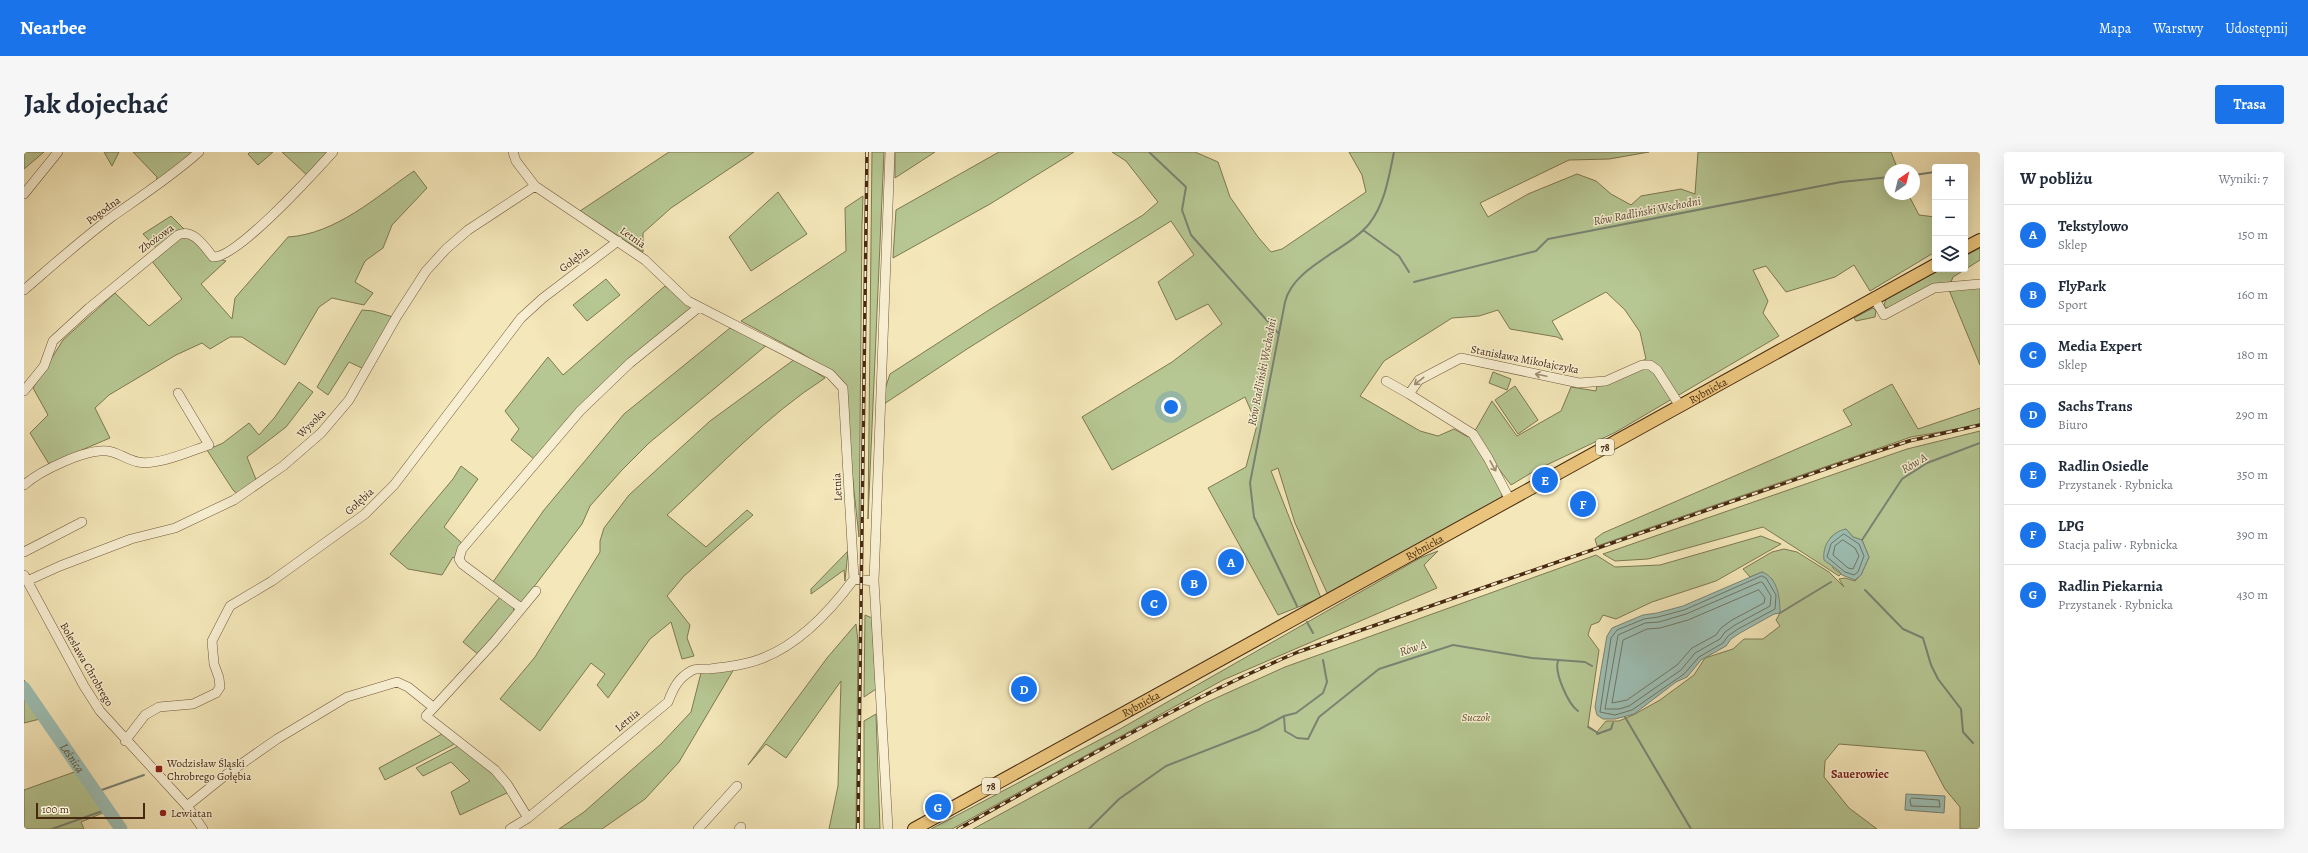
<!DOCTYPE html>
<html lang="pl">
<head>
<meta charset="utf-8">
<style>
	body { margin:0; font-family:Alegreya,serif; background:#f6f6f7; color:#1f2937 }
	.controls { position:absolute; right:12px; top:12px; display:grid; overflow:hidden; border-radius:4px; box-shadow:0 4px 16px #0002 }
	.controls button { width:36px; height:36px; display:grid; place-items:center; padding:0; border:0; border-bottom:1px solid #e0e1e3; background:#fff; color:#1f2937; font:20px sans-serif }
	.compass { position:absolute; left:1860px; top:12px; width:36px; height:36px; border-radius:50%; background:#fff; box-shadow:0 4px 16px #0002; rotate:35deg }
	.scale { position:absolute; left:12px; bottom:10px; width:109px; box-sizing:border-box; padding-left:4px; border:2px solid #46290f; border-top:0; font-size:11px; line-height:14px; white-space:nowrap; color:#46290f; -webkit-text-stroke:3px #f8efd2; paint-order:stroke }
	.you { position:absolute; left:1147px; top:255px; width:14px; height:14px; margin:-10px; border:3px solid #fff; border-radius:50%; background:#1a73e8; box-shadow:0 0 0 6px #1a73e833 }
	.badge { display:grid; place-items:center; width:26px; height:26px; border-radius:50%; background:#1a73e8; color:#fff; font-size:13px; font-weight:700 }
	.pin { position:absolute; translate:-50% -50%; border:2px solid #fff; box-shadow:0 1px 4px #0006 }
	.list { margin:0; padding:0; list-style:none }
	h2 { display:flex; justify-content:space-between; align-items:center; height:52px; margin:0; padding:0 16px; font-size:17px }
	h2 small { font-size:13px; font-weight:400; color:#747a83 }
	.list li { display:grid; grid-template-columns:26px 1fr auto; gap:12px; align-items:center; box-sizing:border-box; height:60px; padding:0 16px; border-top:1px solid #e0e1e3 }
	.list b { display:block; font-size:15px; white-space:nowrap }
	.list p { margin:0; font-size:13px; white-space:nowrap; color:#747a83 }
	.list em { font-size:13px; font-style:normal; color:#747a83 }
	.icon { flex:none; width:22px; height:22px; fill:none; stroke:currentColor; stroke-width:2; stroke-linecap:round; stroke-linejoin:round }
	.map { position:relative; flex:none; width:1956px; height:677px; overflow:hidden; border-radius:4px }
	header { display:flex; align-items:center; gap:24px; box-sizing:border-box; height:56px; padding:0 20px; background:#1a73e8; color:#fff }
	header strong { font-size:19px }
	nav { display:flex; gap:22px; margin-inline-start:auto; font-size:14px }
	.intro { display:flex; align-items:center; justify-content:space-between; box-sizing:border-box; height:96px; padding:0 24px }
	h1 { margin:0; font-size:28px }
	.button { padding:10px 18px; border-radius:4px; background:#1a73e8; color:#fff; font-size:14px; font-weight:700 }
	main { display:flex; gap:24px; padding:0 24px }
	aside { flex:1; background:#fff; border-radius:4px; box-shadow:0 4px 16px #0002 }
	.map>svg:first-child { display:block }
	.green { fill:#b6c793; stroke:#7e7851; fill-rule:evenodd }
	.water { fill:#9dbfb5; stroke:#7a8373 }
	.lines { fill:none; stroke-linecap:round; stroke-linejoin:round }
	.shore { stroke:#727462; stroke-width:1 }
	.stream { stroke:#7a8373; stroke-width:2 }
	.river { stroke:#9dbfb5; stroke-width:13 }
	.minor-casing { stroke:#72583a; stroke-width:10 }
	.major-casing { stroke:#46290f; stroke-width:14 }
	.minor { stroke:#f8efd2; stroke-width:9 }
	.major { stroke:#eac47c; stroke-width:12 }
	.rail-casing { stroke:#46290f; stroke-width:3.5 }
	.rail { stroke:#f8efd2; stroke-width:2; stroke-dasharray:6; stroke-linecap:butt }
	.oneway { stroke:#9f8c70 }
	.poi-dot { fill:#8f2418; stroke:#f8efd2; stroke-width:1.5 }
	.labels { text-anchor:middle; stroke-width:3; stroke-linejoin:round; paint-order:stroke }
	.shield { fill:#f8efd2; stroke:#7b644a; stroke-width:1 }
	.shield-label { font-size:10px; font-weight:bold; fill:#46290f }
	.street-label { font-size:11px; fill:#46290f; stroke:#f8efd2 }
	.park-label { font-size:11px; font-style:italic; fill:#625030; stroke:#f8efd2 }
	.poi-label { font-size:11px; fill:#46290f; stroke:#f8efd2; text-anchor:start }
	.water-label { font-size:12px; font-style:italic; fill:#5c4e38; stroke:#f8efd2 }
	.neighbourhood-label { font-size:12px; font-weight:bold; fill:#7a1f14; stroke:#f8efd2 }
</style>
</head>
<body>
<header>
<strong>Nearbee</strong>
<nav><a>Mapa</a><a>Warstwy</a><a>Udostępnij</a></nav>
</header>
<div class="intro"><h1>Jak dojechać</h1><a class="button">Trasa</a></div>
<main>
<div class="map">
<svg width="1956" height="677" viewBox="0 0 1956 677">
	<rect width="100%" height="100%" fill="#f4e7b9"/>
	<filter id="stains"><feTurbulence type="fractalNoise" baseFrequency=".005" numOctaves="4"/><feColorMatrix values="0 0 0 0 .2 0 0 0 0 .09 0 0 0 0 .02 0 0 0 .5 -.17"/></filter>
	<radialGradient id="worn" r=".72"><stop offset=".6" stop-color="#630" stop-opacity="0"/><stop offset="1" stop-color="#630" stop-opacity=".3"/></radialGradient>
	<path class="green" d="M 0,0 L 20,0 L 0,17 Z
		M 80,0 L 95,0 L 88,14 Z
		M 109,0 L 170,0 L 132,32 L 133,25 Z
		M 226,0 L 249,0 L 234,13 L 224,2 Z
		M 258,0 L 308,0 L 284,24 Z
		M 645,0 L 730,0 L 647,56 L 619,81 L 619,100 L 556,59 Z
		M 848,0 L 860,0 L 844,367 Z
		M 871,0 L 911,0 L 871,26 Z
		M 975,0 L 1050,0 L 966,52 L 869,106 L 872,58 Z
		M 1088,0 L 1171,0 L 1194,10 L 1206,45 L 1234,85 L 1247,100 L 1258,97 L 1342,40 L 1338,23 L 1325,0 L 1625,0 L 1585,7 L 1545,8 L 1456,51 L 1464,65 L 1504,42 L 1553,22 L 1572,29 L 1587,42 L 1607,53 L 1617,44 L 1657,37 L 1671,42 L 1674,0 L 1867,0 L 1874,18 L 1866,18 L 1866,42 L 1884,42 L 1895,63 L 1911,65 L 1911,100 L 1846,139 L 1830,113 L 1811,125 L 1762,140 L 1742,114 L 1729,118 L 1744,149 L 1739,161 L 1755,184 L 1592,280 L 1512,318 L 1487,333 L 1475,317 L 1478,345 L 1304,443 L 1271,371 L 1254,316 L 1247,319 L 1297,446 L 1254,463 L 1184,336 L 1222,315 L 1233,273 L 1221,245 L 1088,318 L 1058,265 L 1148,210 L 1198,172 L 1184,152 L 1152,168 L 1134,130 L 1170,103 L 1147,69 L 943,197 L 860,252 L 861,237 L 866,222 L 965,158 L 1119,63 L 1134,50 L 1102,9 ZM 1582,140 L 1601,158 L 1616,180 L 1622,207 L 1582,225 L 1574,226 L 1572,239 L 1547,235 L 1537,259 L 1493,284 L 1468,249 L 1452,277 L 1444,285 L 1430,277 L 1414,284 L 1396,279 L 1336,244 L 1360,209 L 1428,166 L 1455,164 L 1474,158 L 1486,177 L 1533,185 L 1539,188 L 1528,169 Z
		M 390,19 L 403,36 L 368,73 L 359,96 L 341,109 L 331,130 L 349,141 L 340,153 L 308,146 L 295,155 L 261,213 L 218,185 L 206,185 L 186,197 L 178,191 L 152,203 L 85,243 L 71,256 L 86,286 L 25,312 L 6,281 L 24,263 L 9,236 L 39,188 L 91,141 L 125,174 L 158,147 L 127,108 L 160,84 C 177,90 184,106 202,109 L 177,132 L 208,167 L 211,146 L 264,85 C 312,82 352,45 390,19 Z
		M 754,40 L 783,82 L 727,119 L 705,85 Z
		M 839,44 L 838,73 L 835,385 L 826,302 L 823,237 L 815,225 L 777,201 L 717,169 L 822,99 L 821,56 Z
		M 147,64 L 160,77 L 133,97 L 119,82 Z
		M 1956,96 L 1956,108 L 1929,125 L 1927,130 L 1917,132 L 1867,155 L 1862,156 L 1860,153 L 1862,147 L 1917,117 L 1941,117 L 1941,104 Z
		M 582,127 L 596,143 L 563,169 L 549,153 Z
		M 641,134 L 669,156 L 510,307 L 487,288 L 495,277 L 481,259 L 524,205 L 539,223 Z
		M 1956,136 L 1956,213 L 1925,138 Z
		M 1849,156 L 1852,159 L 1851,165 L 1832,169 L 1830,166 Z
		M 338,158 L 349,159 L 369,165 L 340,217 L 325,210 L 304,243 L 293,235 Z
		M 706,176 L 744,192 L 625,291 L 598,318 L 566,354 L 558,372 L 496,453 L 469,430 L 520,358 L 600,262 Z
		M 771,207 L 801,226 C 742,264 694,316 643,363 L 682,395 L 723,358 L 729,363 L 660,424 L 643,444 L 666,473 L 663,486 L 670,504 L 658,507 L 647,470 L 626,487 L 584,546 L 573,533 L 581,522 L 567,511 L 516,579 L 476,547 L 511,505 L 576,400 L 576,389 L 580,376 L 605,343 L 686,269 Z
		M 1469,220 L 1487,227 L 1483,238 L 1465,231 Z
		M 275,230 L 289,240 L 262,275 L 223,305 L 235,335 L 218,346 L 209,338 L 183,298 L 199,291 L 225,271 L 235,283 L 251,265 Z
		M 1868,232 L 1894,277 L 1956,256 L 1956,273 L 1887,285 L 1573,394 L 1571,387 L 1579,381 L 1828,273 L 1819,258 Z
		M 1491,234 L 1514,268 L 1494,282 L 1471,248 Z
		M 1956,279 L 1956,677 L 1936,677 L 1936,655 L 1921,637 L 1901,599 L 1815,592 L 1801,609 L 1800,625 L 1825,656 L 1853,677 L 949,677 L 1181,551 L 1261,515 L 1572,403 L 1591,415 L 1636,413 L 1737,384 L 1757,392 L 1692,429 L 1628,450 L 1592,467 L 1579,463 L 1575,470 L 1567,473 L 1564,483 L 1575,498 L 1564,574 L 1573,580 L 1582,569 L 1595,569 L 1611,562 L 1636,548 L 1670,523 L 1681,506 L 1709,497 L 1720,487 L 1739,487 L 1756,474 L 1752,468 L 1756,461 L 1751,434 L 1748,427 L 1738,420 L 1726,425 L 1719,417 L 1748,400 L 1760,397 L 1773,400 L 1805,420 L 1820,435 L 1815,427 L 1821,426 L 1831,429 L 1837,423 L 1845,405 L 1838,388 L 1829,385 L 1822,377 L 1807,385 L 1802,395 L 1809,416 L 1817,422 L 1815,424 L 1739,375 L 1624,407 L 1591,409 L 1579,402 L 1883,297 Z
		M 437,314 L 454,327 L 420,375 L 439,392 L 434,409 L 429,405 L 418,423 L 384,417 L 366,402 L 429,327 Z
		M 824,399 L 821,429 L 820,418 L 787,442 L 787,437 Z
		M 1414,399 L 1400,413 L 1413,436 L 1199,528 L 928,677 L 907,677 L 1096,577 L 1396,406 Z
		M 476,445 L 489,454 L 490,459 L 455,503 L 439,490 Z
		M 841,463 L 848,466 L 852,537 L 840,545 Z
		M 832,472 L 834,489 L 832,677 L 805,677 L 814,634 L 817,529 L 762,606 L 742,592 L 724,613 L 803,506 Z
		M 710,517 L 655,610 L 621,647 L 578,677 L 535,677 L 560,660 L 637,592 L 667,560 L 677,521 Z
		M 0,528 L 52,604 L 53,620 L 81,660 L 57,670 L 60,677 L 0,677 L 0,638 L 53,619 L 16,567 L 0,571 Z
		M 852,562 L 856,677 L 840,677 L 840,569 Z
		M 418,582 L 430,591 L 429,593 L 361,628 L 355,616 Z
		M 434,594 L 461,613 L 485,640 L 436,663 L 427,640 L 446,629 L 427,610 L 399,624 L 392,616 Z"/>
	<path class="water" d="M 1822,377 L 1829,385 L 1838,388 L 1845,405 L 1837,423 L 1831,428 L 1818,423 L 1815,419 L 1800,408 C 1798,394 1807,380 1822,377 Z
		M 1738,420 C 1754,426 1756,446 1756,461 L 1750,462 L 1716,481 L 1707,487 L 1702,494 L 1677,508 L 1663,525 L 1652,530 L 1610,562 L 1591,567 L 1579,567 L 1573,563 L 1571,555 L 1577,518 L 1583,484 L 1588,476 L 1619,463 L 1633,461 L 1659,454 Z
		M 1882,642 L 1921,644 L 1920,661 L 1881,658 Z"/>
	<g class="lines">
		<path class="shore" d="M 1820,382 L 1835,392 L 1840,404 L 1834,420 L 1830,423 L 1821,420 L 1803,405 L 1807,392 Z
			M 1819,388 L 1831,396 L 1835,404 L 1829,417 L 1824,416 L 1809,403 L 1811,394 Z
			M 1738,424 L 1742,426 L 1752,443 L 1751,457 L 1714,477 L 1704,484 L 1699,491 L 1675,505 L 1660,522 L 1608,558 L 1591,563 L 1576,560 L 1587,486 L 1593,478 L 1620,467 L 1634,465 L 1660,458 Z
			M 1737,430 L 1739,431 L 1747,444 L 1746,454 L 1711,473 L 1701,480 L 1696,487 L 1671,501 L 1657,518 L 1605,554 L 1595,557 L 1581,557 L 1594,483 L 1621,471 L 1635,470 L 1662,462 Z
			M 1735,438 L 1741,446 L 1740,451 L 1708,468 L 1697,476 L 1692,483 L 1668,496 L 1653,513 L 1603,548 L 1588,551 L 1599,488 L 1623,477 L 1636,476 L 1664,468 Z
			M 1888,646 L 1915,648 L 1916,655 L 1887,654 L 1886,648 Z"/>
		<path class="stream" d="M 1125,0 L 1162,35 L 1158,58 L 1167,83 L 1255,182
			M 1890,23 L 1911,20
			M 1339,78 L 1375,104 L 1385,120
			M 1390,130 L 1512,99 L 1524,87 L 1817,30 L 1866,25
			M 1838,388 L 1878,327 L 1903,311 L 1956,291
			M 1841,438 L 1879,477 L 1899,486 L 1907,513 L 1914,527 L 1937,557 L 1939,580 L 1949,591
			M 1273,454 L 1230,365 L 1226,331 L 1261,150 C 1269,115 1324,98 1345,72 C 1361,52 1365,24 1370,0
			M 1756,461 L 1807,430
			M 1283,470 L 1289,481
			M 1534,509 C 1530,520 1544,552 1554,559
			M 1260,564 L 1261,579 L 1273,586 L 1284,587 L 1295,565 L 1355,517 L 1429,493 L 1508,506 L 1561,510 L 1568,514
			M 1601,565 L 1667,677
			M 1564,575 L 1574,581
			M 1573,582 L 1587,577 L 1589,571
			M 72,640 L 120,623
			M 28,677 L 84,657
			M 1065,677 L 1095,647 L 1142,614 L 1234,578 L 1260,564 L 1272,561 L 1299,541 L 1303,530 L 1299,508"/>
		<path class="river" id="s1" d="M 0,536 L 97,677"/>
		<defs>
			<path id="minor" d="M 489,0 L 492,9 L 511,34 L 621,108 L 664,149 L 806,222 L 819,236 L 830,427 C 807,458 775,492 739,506 C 722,513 703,515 685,517 C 679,517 671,516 667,519 C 654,526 649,537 644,550 L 504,666
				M 0,42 L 34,0
				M 0,138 C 29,113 58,87 89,64 C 119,43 148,24 175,0
				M 1850,146 L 1860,163 L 1910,136 L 1956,132
				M 1362,229 L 1385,242
				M 0,239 L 20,214 L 29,189 L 65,156 L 154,83 C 169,76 180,94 189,105 C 212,107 291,20 309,0
				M 0,333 C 16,319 61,297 83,299 C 94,300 103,308 114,310 C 134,314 166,299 185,293 L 154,241
				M 1486,348 L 1464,306 L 1449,282 L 1385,242 L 1395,228 L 1437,206 L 1555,231 L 1582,229 L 1618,213 L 1626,213 L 1633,218 L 1656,254
				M 0,400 L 58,370
				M 0,423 L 60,534 L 76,559 L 163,654 L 179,677
				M 830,427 L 850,429
				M 3,429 L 36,414 L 107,387 L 151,376 L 210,348 L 259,314 L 297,281 L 325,248 L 373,164 L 402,119 L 422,97 L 444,78 L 511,34
				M 497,456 L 438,412 L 435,407 L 438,397 L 556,259 L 606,211 L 675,155
				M 101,589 L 121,563 L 135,555 L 169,552 L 192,541 L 196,535 L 195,526 L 190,512 L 188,489 L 206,454 L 248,429 L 341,362 L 370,333 L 497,166 L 519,146 L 594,89
				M 163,654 L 203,622 L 253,587 L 323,545 L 373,530 L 384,535 L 409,555
				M 486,677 L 504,666 L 483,632 L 471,618 L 402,564 L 470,490 L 512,439
				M 674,677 L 713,634
				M 715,677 L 717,675
				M 864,677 L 850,429 L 866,0"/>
			<g id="major">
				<path d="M 1941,96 L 1956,88"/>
				<path id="s2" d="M 890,677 L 1911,113"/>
			</g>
		</defs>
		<use href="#minor" class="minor-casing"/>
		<use href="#major" class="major-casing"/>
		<use href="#minor" class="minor"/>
		<use href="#major" class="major"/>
		<defs>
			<path id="rail" d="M 834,677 L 843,0
				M 934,677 C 1046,615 1156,550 1274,500 L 1839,304 L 1885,289 L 1956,273"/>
		</defs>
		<use href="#rail" class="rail-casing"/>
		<use href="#rail" class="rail"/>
	</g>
	<defs><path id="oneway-shaft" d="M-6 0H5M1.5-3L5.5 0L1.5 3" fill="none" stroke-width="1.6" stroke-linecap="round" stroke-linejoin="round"/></defs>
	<g class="oneway">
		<use href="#oneway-shaft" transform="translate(1517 223) rotate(-168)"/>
		<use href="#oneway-shaft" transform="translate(1395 229) rotate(142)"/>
		<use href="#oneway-shaft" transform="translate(1469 314) rotate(61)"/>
	</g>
	<g class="poi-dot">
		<rect x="131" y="613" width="8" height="8" rx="2"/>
		<circle cx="139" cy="661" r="4"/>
	</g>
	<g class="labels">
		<g class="shield">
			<rect x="1572" y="287" width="18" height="16" rx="3"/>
			<rect x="958" y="626" width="18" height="16" rx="3"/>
		</g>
		<g class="shield-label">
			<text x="1581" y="299">78</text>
			<text x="967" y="638">78</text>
		</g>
		<g class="street-label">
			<text transform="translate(79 58) rotate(-36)" y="4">Pogodna</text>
			<text transform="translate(609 85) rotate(35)" y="4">Letnia</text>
			<text transform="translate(132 86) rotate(-37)" y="4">Zbożowa</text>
			<text transform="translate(550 107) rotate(-37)" y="4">Gołębia</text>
			<text transform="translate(1501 207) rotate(11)" y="4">Stanisława Mikołajczyka</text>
			<text dy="4" stroke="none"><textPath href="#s2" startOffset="907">Rybnicka</textPath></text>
			<text transform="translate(287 271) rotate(-45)" y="4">Wysoka</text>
			<text transform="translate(813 335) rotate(-93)" y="4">Letnia</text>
			<text transform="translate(335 349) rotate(-42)" y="4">Gołębia</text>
			<text dy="4" stroke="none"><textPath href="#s2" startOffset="583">Rybnicka</textPath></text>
			<text transform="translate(63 512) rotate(60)" y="4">Bolesława Chrobrego</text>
			<text dy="4" stroke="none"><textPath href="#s2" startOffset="259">Rybnicka</textPath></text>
			<text transform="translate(603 568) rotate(-40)" y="4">Letnia</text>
		</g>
		<g class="park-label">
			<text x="1452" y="569">Suczok</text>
		</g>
		<g class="poi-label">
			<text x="143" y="615">Wodzisław Śląski<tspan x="143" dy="13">Chrobrego Gołębia</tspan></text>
			<text x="147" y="665">Lewiatan</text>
		</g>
		<g class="water-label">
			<text transform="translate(1623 59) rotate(-11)" y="4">Rów Radliński Wschodni</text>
			<text transform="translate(1238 220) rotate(-79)" y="4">Rów Radliński Wschodni</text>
			<text transform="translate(1890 311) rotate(-31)" y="4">Rów A</text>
			<text transform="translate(1389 496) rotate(-18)" y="4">Rów A</text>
			<text dy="4" stroke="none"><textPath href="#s1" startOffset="85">Leśnica</textPath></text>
		</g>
		<g class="neighbourhood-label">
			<text x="1836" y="626">Sauerowiec</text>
		</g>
	</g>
	<rect width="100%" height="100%" filter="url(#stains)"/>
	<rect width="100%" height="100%" fill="url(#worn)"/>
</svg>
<div class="controls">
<button>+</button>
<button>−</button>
<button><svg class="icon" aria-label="layers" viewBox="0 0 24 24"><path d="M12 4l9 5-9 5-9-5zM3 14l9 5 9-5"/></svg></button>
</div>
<svg class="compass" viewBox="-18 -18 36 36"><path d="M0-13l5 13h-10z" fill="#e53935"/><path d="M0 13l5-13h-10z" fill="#747a83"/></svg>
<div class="scale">100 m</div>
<div class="you"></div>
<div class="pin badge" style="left:1207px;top:410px">A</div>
<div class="pin badge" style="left:1170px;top:431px">B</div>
<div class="pin badge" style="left:1130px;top:451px">C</div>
<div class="pin badge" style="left:1000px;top:537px">D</div>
<div class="pin badge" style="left:1521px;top:328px">E</div>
<div class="pin badge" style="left:1559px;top:352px">F</div>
<div class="pin badge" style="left:914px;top:655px">G</div>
</div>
<aside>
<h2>W pobliżu<small>Wyniki: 7</small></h2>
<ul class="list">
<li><span class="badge">A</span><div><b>Tekstylowo</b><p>Sklep</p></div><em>150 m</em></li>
<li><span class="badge">B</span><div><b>FlyPark</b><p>Sport</p></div><em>160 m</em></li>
<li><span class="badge">C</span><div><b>Media Expert</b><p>Sklep</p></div><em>180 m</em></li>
<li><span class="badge">D</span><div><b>Sachs Trans</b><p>Biuro</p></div><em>290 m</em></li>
<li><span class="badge">E</span><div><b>Radlin Osiedle</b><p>Przystanek · Rybnicka</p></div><em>350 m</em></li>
<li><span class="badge">F</span><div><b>LPG</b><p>Stacja paliw · Rybnicka</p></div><em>390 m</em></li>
<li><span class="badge">G</span><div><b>Radlin Piekarnia</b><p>Przystanek · Rybnicka</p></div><em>430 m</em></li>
</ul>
</aside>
</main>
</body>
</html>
